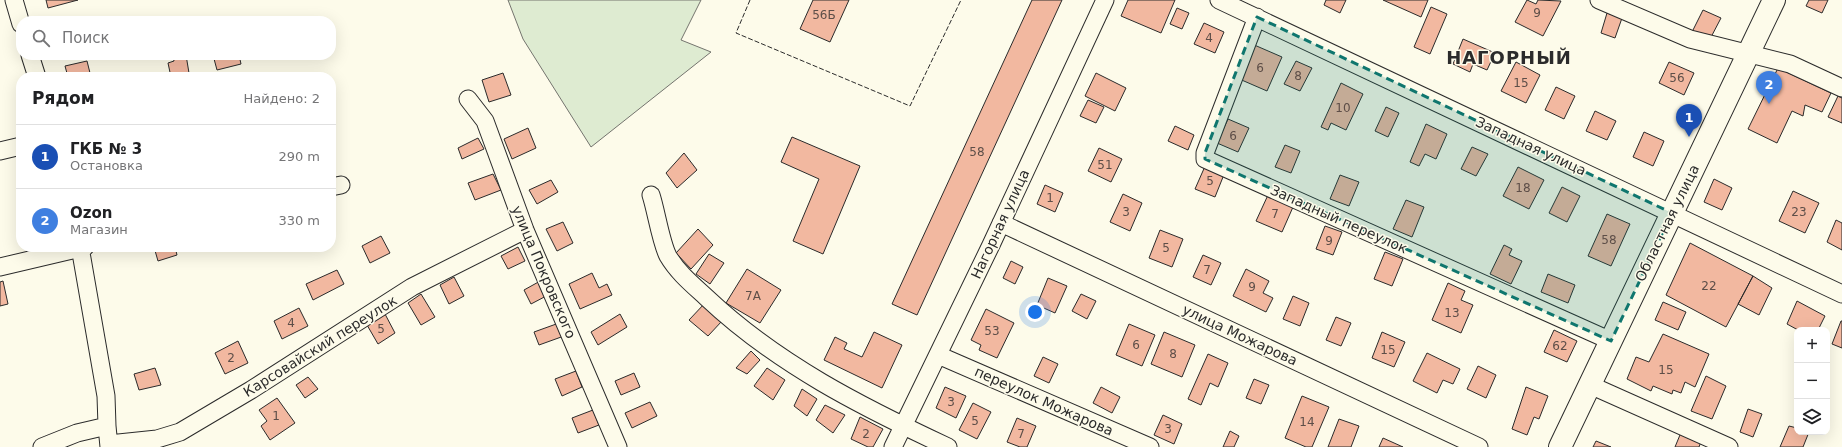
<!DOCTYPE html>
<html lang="ru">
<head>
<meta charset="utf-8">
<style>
	body { margin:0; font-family:"DejaVu Sans",sans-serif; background:#f6f6f6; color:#202124 }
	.controls { position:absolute; right:12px; bottom:12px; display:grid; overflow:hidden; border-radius:8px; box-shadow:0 4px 16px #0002 }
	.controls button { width:36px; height:36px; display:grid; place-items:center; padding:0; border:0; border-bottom:1px solid #e0e0e0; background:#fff; color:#202124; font:20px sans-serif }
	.you { position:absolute; left:1035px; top:312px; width:14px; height:14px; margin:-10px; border:3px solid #fff; border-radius:50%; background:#1a73e8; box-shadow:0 0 0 6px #1a73e833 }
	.badge { display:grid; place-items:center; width:26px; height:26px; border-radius:50%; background:#7c3aed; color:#fff; font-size:13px; font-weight:700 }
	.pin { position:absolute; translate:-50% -33px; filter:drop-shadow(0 1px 2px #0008) }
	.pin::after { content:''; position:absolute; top:21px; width:14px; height:12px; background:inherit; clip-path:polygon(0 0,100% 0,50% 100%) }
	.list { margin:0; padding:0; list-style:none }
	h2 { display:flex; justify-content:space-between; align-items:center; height:52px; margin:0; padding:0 16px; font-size:17px }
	h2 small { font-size:13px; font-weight:400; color:#757577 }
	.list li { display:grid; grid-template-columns:26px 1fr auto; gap:12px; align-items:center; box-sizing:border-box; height:64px; padding:0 16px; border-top:1px solid #e0e0e0 }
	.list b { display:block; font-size:15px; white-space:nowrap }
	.list p { margin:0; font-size:13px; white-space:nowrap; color:#757577 }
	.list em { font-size:13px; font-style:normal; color:#757577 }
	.icon { flex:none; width:22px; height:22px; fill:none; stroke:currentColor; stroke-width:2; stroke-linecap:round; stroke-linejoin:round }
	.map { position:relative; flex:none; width:1842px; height:447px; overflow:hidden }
	.search { position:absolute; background:#fff; box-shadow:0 4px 16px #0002; left:16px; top:16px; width:320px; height:44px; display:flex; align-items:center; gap:10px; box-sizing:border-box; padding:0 14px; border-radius:16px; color:#757577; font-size:15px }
	.panel { position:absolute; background:#fff; box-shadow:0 4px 16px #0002; left:16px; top:72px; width:320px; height:180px; border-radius:16px }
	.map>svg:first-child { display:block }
	.grass { fill:#deebd1; stroke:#74746e }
	.building { fill:#f2b8a0; stroke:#2b2b2b }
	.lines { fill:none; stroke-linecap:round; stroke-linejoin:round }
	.minor-casing { stroke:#2b2b2b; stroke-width:19 }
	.major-casing { stroke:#2b2b2b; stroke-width:24 }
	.minor { stroke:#fdfbea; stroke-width:17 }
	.major { stroke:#fdfbea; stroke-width:22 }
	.fence { stroke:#2b2b2b; stroke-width:1; stroke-dasharray:5 2; stroke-linecap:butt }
	.marked { fill:#0f766e; fill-opacity:0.2; stroke:#0f766e; stroke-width:3; stroke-dasharray:8 5; stroke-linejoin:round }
	.labels { text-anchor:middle; stroke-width:3; stroke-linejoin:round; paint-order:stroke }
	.number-label { font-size:12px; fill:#5d4e48 }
	.street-label { font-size:14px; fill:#2b2b2b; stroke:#fdfbea }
	.district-label { font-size:18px; font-weight:bold; letter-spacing:1px; fill:#2b2b2b; stroke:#fdfbea }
</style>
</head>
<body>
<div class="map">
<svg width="1842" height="447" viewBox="0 0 1842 447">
	<rect width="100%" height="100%" fill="#fdfbea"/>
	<path class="grass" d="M 508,0 L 701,0 L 681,40 L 711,52 L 591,147 L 523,39 Z"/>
	<path class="building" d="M 46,0 L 78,0 L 48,8 Z
		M 813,0 L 849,0 L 830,42 L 800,29 Z
		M 1032,0 L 1062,0 L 917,315 L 892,304 Z
		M 1128,0 L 1175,0 L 1161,33 L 1121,16 Z
		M 1326,0 L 1346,0 L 1340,13 L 1324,5 Z
		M 1383,0 L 1428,0 L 1421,17 Z
		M 1527,0 L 1536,4 L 1538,0 L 1561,1 L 1543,36 L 1515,22 Z
		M 1809,0 L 1828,0 L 1822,13 L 1806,6 Z
		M 1431,7 L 1447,14 L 1430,54 L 1414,47 Z
		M 1177,8 L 1189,13 L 1182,29 L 1170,24 Z
		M 1703,10 L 1721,18 L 1709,41 L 1692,32 Z
		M 1607,13 L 1622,18 L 1615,38 L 1601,33 Z
		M 1204,23 L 1224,32 L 1215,53 L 1194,44 Z
		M 1463,39 L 1495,53 L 1487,70 L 1473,64 L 1470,72 L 1453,64 Z
		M 1252,44 L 1282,57 L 1267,91 L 1237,78 Z
		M 173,55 L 186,55 L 189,73 L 171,77 L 168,63 L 174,61 Z
		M 213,55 L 239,55 L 241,64 L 217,70 Z
		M 87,61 L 91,77 L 68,77 L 65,66 Z
		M 1296,61 L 1312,68 L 1300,91 L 1284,84 Z
		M 1516,62 L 1540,75 L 1526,103 L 1501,91 Z
		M 1669,62 L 1694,73 L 1684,95 L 1659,83 Z
		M 1778,68 L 1831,93 L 1822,112 L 1805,105 L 1803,116 L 1792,111 L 1777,143 L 1748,129 Z
		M 503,73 L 511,95 L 489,102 L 482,80 Z
		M 1096,73 L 1126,88 L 1115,111 L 1085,96 Z
		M 1341,83 L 1363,94 L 1346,130 L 1331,123 L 1328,130 L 1321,127 Z
		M 1556,87 L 1575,96 L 1564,119 L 1545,110 Z
		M 1838,96 L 1842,98 L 1842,123 L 1828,117 Z
		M 1088,100 L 1104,107 L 1096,123 L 1080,116 Z
		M 1386,107 L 1399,113 L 1388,137 L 1375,131 Z
		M 1595,111 L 1616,121 L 1607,140 L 1586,131 Z
		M 1228,119 L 1249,128 L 1238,152 L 1217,143 Z
		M 1426,124 L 1447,134 L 1436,159 L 1425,154 L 1419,166 L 1410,162 Z
		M 1175,126 L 1194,135 L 1188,150 L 1168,141 Z
		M 528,128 L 536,148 L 512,159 L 504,139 Z
		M 1644,132 L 1664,141 L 1653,166 L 1633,157 Z
		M 792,137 L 860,166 L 823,254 L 793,241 L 819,179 L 781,162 Z
		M 478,138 L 484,149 L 462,159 L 458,148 Z
		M 1285,145 L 1300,151 L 1291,173 L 1275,167 Z
		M 1472,147 L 1488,154 L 1476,176 L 1461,169 Z
		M 1099,148 L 1122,159 L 1111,182 L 1088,171 Z
		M 684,153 L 697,170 L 677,188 L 666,173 Z
		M 1206,164 L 1225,172 L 1215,197 L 1195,189 Z
		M 1518,167 L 1544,180 L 1529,209 L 1503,196 Z
		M 493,174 L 501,190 L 475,200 L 468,183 Z
		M 1340,175 L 1359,182 L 1349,206 L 1330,199 Z
		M 1714,179 L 1732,188 L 1722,210 L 1704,202 Z
		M 551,180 L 558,192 L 537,204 L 529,190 Z
		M 1045,185 L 1063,193 L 1055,212 L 1037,204 Z
		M 1562,187 L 1580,196 L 1567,222 L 1549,213 Z
		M 1793,191 L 1819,203 L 1805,233 L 1779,221 Z
		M 1123,194 L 1142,203 L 1130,231 L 1110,222 Z
		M 1268,195 L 1293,207 L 1282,232 L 1256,221 Z
		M 1406,200 L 1424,207 L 1412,237 L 1393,229 Z
		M 1607,214 L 1630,224 L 1611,266 L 1588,256 Z
		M 1836,220 L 1842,223 L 1842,250 L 1827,242 Z
		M 563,222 L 573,243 L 557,251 L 546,229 Z
		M 1325,226 L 1342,232 L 1333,255 L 1316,249 Z
		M 698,229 L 713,245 L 691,269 L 676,253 Z
		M 1160,230 L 1183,239 L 1172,267 L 1149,258 Z
		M 381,236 L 390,253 L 370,263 L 362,246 Z
		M 1690,243 L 1753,276 L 1726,327 L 1666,295 Z
		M 1504,245 L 1512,249 L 1509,255 L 1522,261 L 1511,284 L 1490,274 Z
		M 154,247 L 175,247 L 177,255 L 158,261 Z
		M 518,247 L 525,261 L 508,269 L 501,256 Z
		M 1385,252 L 1403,259 L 1392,286 L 1374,279 Z
		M 709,254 L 724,263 L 710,284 L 696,274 Z
		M 1203,255 L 1221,263 L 1211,285 L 1193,277 Z
		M 1011,261 L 1023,267 L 1015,284 L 1003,278 Z
		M 747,269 L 781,290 L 760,323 L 726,303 Z
		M 1246,269 L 1269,281 L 1263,293 L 1273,298 L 1266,312 L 1233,296 Z
		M 337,270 L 344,284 L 313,300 L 306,284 Z
		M 592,273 L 599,288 L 607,284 L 612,295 L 580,309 L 569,284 Z
		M 1548,274 L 1575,285 L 1568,303 L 1541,292 Z
		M 1753,276 L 1772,288 L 1759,315 L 1738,304 Z
		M 454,277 L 464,296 L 449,304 L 440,285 Z
		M 1048,278 L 1067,286 L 1055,313 L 1037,305 Z
		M 542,280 L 550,294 L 531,304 L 524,290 Z
		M 3,281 L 8,304 L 0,306 L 0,282 Z
		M 1448,283 L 1465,291 L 1461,300 L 1473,305 L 1461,333 L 1432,320 Z
		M 421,294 L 435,317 L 421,325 L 408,303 Z
		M 1081,294 L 1096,301 L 1087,319 L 1072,311 Z
		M 1293,296 L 1309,303 L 1300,326 L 1283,319 Z
		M 1797,301 L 1825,316 L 1818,330 L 1798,330 L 1787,324 Z
		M 1663,302 L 1686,312 L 1678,330 L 1655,320 Z
		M 705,303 L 722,321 L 708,336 L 689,320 Z
		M 299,308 L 308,326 L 282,339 L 274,321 Z
		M 986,309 L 1014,323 L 997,358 L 979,350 L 981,345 L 971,340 Z
		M 385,314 L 395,333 L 378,344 L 367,325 Z
		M 620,314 L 627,327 L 598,345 L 591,332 Z
		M 1336,317 L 1351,323 L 1341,346 L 1326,340 Z
		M 1841,321 L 1842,321 L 1842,348 L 1832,344 Z
		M 559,323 L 564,336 L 539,345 L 534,332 Z
		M 1129,324 L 1155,335 L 1142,366 L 1116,355 Z
		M 1554,330 L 1577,341 L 1567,362 L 1544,352 Z
		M 874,332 L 902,345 L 882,388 L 824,360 L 835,337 L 847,343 L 844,349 L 862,357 Z
		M 1164,332 L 1195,345 L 1182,377 L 1151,364 Z
		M 1382,332 L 1405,342 L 1394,367 L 1372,358 Z
		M 1663,334 L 1709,354 L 1695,387 L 1685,382 L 1681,393 L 1673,390 L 1672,394 L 1653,386 L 1651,391 L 1627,379 L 1636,357 L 1649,362 Z
		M 238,341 L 248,363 L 225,374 L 215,353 Z
		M 751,351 L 760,360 L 747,374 L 736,368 Z
		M 1427,353 L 1460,369 L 1453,384 L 1443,380 L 1437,393 L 1413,381 Z
		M 1208,354 L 1228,363 L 1218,387 L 1210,383 L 1201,405 L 1188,399 Z
		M 1043,357 L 1058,364 L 1049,383 L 1034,376 Z
		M 1478,366 L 1496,375 L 1486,398 L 1467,389 Z
		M 155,368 L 161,385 L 139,390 L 134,374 Z
		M 767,368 L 785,380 L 773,400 L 754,386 Z
		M 576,371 L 582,387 L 562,396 L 555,379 Z
		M 634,373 L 640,387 L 621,395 L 615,381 Z
		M 1706,376 L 1726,386 L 1712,419 L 1691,411 Z
		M 308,377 L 318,389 L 305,398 L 296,385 Z
		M 1254,379 L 1269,385 L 1261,404 L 1246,398 Z
		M 945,387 L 966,396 L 956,418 L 936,408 Z
		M 1101,387 L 1120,397 L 1112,413 L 1093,403 Z
		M 1526,387 L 1548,396 L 1539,419 L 1534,417 L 1527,435 L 1512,429 Z
		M 802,389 L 817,399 L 807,416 L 794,406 Z
		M 1302,396 L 1329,407 L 1312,447 L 1306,447 L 1285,438 Z
		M 277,398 L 295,423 L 270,440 L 261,426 L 267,421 L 259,410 Z
		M 650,402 L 657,416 L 632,428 L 625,413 Z
		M 973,403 L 991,412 L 977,439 L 959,430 Z
		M 825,405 L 845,415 L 833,433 L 816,420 Z
		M 1748,409 L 1762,414 L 1753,437 L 1740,432 Z
		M 593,410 L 599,425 L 578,433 L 572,418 Z
		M 1163,415 L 1182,424 L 1174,444 L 1154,435 Z
		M 860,417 L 883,429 L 873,447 L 868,447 L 851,439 Z
		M 1017,418 L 1036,426 L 1027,447 L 1020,447 L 1007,442 Z
		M 1339,419 L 1359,426 L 1351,447 L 1328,447 Z
		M 1789,426 L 1797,428 L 1797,432 L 1809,432 L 1803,447 L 1780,447 Z
		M 1682,430 L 1702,439 L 1699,447 L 1675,447 Z
		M 1230,431 L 1239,436 L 1234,447 L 1223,447 Z
		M 1383,438 L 1403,447 L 1379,447 Z
		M 1596,441 L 1611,447 L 1593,447 Z"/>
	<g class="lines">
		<defs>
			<path id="minor" d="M 14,0 L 21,24
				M 1219,0 L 1842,294
				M 1599,0 L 1690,39 L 1790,64 L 1842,88
				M 1257,17 L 1205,153 L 1205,159 L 1611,341
				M 30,55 L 37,77
				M 468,99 L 485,121 L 525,230 L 618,447
				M 0,151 L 21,146
				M 331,187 L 341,185
				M 651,195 C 656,210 661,243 668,256 C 678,273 693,285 707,298 C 777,364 862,407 948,447
				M 1001,223 L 1479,447
				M 80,247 L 106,396 L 107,426 L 109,447
				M 0,267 L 85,247
				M 938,355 L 1150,447
				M 1590,385 L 1729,447
				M 109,444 L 157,439 L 180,432 L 251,390 L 412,287 L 525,230
				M 42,447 L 77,433 L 107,426
				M 893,447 L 991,245 L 1105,0"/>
			<path id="major" d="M 1560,447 L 1774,0"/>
		</defs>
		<use href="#minor" class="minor-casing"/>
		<use href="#major" class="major-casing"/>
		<use href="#minor" class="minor"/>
		<use href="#major" class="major"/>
		<path class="fence" d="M 750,0 L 736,33 L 910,106 L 961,0"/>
	</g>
	<path class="marked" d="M 1257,17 L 1672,213 L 1611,341 L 1205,159 L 1205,153 Z"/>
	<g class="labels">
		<g class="number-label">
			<text x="1537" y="17">9</text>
			<text x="824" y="19">56Б</text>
			<text x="1209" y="42">4</text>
			<text x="1260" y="72">6</text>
			<text x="1298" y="80">8</text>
			<text x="1677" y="82">56</text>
			<text x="1521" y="87">15</text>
			<text x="1343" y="112">10</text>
			<text x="1233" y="140">6</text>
			<text x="977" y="156">58</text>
			<text x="1105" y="169">51</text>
			<text x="1210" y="185">5</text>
			<text x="1523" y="192">18</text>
			<text x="1050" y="202">1</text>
			<text x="1126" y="216">3</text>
			<text x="1799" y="216">23</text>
			<text x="1275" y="218">7</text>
			<text x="1609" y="244">58</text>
			<text x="1329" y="245">9</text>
			<text x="1166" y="252">5</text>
			<text x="1207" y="274">7</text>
			<text x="1709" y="290">22</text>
			<text x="1252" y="291">9</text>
			<text x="753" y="300">7А</text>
			<text x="1452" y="317">13</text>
			<text x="291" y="327">4</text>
			<text x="381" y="333">5</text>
			<text x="992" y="335">53</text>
			<text x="1136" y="349">6</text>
			<text x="1560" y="350">62</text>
			<text x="1388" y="354">15</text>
			<text x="1173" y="358">8</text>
			<text x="231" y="362">2</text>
			<text x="1666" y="374">15</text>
			<text x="951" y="406">3</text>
			<text x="276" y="420">1</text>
			<text x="975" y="425">5</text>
			<text x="1307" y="426">14</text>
			<text x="1168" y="433">3</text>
			<text x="866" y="438">2</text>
			<text x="1021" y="438">7</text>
		</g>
		<g class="street-label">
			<text transform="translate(1531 146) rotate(25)" y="5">Западная улица</text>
			<text transform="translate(1339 219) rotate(24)" y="5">Западный переулок</text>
			<text transform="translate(1667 223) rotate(-64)" y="5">Областная улица</text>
			<text transform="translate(1000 224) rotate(-65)" y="5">Нагорная улица</text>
			<text transform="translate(544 272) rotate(67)" y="5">улица Покровского</text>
			<text transform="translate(1240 335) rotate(25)" y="5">улица Можарова</text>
			<text transform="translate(320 346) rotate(-32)" y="5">Карсовайский переулок</text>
			<text transform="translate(1044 401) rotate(24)" y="5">переулок Можарова</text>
		</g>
		<g class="district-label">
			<text x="1509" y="64">НАГОРНЫЙ</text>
		</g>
	</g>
</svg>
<div class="controls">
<button>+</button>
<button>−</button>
<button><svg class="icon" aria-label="layers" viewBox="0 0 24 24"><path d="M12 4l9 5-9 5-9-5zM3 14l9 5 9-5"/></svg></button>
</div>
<div class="you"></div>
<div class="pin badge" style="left:1689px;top:137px;background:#1a4fb4">1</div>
<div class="pin badge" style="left:1769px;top:104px;background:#3f7fe0">2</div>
<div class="search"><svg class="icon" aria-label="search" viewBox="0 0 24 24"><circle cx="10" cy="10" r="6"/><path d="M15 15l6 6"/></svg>Поиск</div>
<section class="panel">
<h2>Рядом<small>Найдено: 2</small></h2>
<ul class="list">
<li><span class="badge" style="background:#1a4fb4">1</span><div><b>ГКБ № 3</b><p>Остановка</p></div><em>290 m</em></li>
<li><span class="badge" style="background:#3f7fe0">2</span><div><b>Ozon</b><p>Магазин</p></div><em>330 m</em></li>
</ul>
</section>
</div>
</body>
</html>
